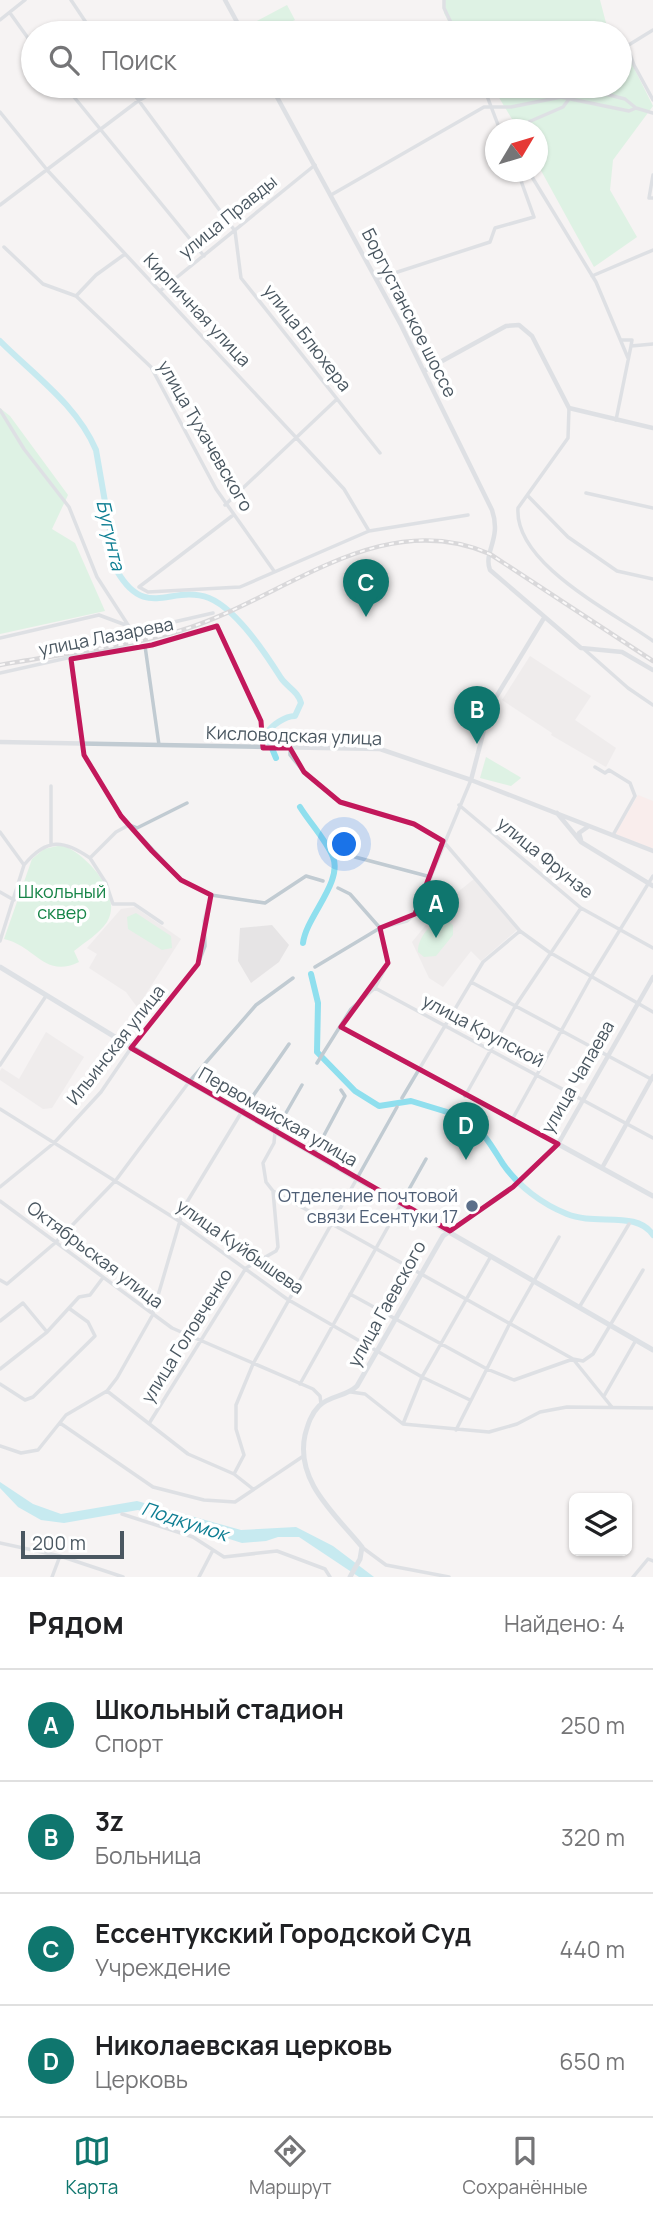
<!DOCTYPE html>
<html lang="ru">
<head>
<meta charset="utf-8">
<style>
	body { margin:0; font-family:Manrope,sans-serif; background:#f2f2f2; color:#202124 }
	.controls { position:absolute; right:21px; bottom:21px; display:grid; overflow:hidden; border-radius:10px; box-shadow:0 2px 5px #0004 }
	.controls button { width:63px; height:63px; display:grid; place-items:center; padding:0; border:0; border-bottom:2px solid #e0e0e0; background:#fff; color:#202124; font:35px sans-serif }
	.compass { position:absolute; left:485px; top:119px; width:63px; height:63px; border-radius:50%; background:#fff; box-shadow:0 2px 5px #0004; rotate:52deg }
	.scale { position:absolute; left:21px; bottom:18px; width:103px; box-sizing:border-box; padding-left:7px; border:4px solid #4a5761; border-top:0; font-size:19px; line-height:24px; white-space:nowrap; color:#4a5761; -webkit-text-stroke:5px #fff; paint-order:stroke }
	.you { position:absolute; left:345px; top:845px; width:24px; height:24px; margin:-18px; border:5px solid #fff; border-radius:50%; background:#1a73e8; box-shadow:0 0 0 10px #1a73e833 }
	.badge { display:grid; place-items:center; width:46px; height:46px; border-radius:50%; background:#0f766e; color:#fff; font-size:23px; font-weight:700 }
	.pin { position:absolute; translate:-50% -58px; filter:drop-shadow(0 2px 4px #0008) }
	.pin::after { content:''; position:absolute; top:37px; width:24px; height:21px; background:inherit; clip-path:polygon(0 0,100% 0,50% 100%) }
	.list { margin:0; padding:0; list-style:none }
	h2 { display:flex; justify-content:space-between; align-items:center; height:91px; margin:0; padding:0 28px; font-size:30px }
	h2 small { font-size:23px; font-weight:400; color:#757577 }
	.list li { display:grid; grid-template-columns:46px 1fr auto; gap:21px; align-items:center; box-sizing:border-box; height:112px; padding:0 28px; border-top:2px solid #e0e0e0 }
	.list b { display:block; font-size:26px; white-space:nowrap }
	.list p { margin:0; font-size:23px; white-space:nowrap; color:#757577 }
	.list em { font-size:23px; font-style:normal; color:#757577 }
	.icon { flex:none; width:38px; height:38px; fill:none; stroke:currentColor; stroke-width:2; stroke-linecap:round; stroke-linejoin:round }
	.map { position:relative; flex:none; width:653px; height:1577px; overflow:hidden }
	.search { position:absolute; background:#fff; box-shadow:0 2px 5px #0004; left:21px; right:21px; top:21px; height:77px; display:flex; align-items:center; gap:18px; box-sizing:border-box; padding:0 24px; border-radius:38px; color:#757577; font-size:26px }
	.sheet { height:539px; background:#fff }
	nav { display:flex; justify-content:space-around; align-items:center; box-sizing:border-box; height:98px; border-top:2px solid #e0e0e0; background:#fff; font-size:19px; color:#757577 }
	nav a { display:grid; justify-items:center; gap:4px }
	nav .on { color:#0f766e }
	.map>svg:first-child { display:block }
	.education { fill:#e6e4e5 }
	.medical { fill:#fce6e5 }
	.green { fill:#c2f1d2 }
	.water { fill:#8fdfee }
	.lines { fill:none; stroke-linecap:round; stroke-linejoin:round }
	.river { stroke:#8fdfee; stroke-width:6 }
	.minor { stroke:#c1cbd2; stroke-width:3.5 }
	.tertiary { stroke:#c1cbd2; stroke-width:4.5 }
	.secondary { stroke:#c1ccd6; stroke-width:5 }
	.rail-casing { stroke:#b5b8bd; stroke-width:4.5 }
	.rail { stroke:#fff; stroke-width:2; stroke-dasharray:5; stroke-linecap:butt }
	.marked { fill:none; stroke:#c2185b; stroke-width:5; stroke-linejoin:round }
	.service-dot { fill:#5c6f8a; stroke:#fff; stroke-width:2.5 }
	.labels { text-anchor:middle; stroke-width:7; stroke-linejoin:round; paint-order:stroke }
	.street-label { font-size:18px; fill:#4a5761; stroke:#fff }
	.park-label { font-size:18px; fill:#178548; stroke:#fff }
	.service-label { font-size:18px; fill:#4e5e75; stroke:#fff; text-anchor:end }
	.water-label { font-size:19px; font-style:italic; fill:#0c7d92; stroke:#fff }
</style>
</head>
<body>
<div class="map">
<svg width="653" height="1577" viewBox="0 0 653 1577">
	<rect width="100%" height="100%" fill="#f5f3f3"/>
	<path class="education" d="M 530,656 L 591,696 L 575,720 L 616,748 L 606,767 L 551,735 L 552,733 L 502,700 Z
		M 474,879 L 517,930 L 481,961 L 471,951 L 443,987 L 429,978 L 412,942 L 443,904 Z
		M 135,907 L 181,939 L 144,997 L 144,1004 L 137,1007 L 126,992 L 89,968 L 97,954 L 87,948 L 121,909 Z
		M 272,925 L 289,945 L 279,962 L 251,983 L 238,961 L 240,928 Z
		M 46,1032 L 84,1057 L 52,1108 L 43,1109 L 0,1080 L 0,1071 L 2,1068 L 19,1079 Z"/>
	<path class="medical" d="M 638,795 L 653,801 L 653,849 L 615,834 Z"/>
	<path class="green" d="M 443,0 L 600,0 L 606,23 L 614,33 L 454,33 L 444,13 Z
		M 287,5 L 295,20 L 267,33 L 260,33 L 255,22 Z
		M 620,40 L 653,106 L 613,160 L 610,190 L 637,237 L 594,267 L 538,165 L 538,130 L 518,129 L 492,86 L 620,86 Z
		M 0,408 L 10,416 L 68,495 L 52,529 L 75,543 L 105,611 L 0,634 Z
		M 486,757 L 520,777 L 521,778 L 511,786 L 480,778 Z
		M 62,845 C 85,853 124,894 107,922 C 99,934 85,942 74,951 L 79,962 C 44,979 36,946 4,939 L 32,859 L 44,849 Z
		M 136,913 L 171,936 L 172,948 L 162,950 L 128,929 L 127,917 Z
		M 444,918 L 453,925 L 453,935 L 436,956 L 424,957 L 418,952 C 417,939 432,920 444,918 Z"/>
	<path class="water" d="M 0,1482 L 33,1504 L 61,1514 L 137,1501 L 241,1530 L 296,1527 L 333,1546 L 374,1577 L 359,1577 L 299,1537 L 278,1537 L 266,1541 L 242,1543 L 138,1510 L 64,1523 L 41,1520 L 18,1507 L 0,1488 Z"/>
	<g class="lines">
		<path class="river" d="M 0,341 C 34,375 77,405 96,450 L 117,571 C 146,621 171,584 209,598 C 236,609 266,654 281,678 C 288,688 298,691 301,703 L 295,716 C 285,716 272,725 266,734 L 276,758
			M 300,807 C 310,823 326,840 333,857 C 343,882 306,917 303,943
			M 311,974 L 318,1003 L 317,1052 L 355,1091 L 379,1106 L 411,1101 L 457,1115 L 461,1125 L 469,1122 C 486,1134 492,1147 503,1164 C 518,1186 542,1204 567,1214 C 596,1226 637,1210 653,1235"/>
		<path class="minor" d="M 71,0 L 93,33
			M 444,0 L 444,8 L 456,33
			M 10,13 L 33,45
			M 0,20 L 25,0
			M 653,30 L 627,46 L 634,65 L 653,100
			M 65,86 L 204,256
			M 128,86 L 235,231 L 241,278 L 380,453
			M 488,86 L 487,96 L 500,130
			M 574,86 L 625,99 L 636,108 L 653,113
			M 0,112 L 48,171 L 344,489 L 369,531
			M 510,130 L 563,107 L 569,99
			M 529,172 L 596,282 L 628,358
			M 653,175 L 649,198 L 653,198
			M 331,195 L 484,107 L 511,107 L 561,97 L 629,111 L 636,108
			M 0,205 L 138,101 L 165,86
			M 4,247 L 43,284 L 76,296 L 151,367 L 216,489 L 274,571
			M 592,276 L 653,250
			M 376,279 L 490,242 L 495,228 L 534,217 L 520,178
			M 160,291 L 315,165
			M 76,296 L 96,275 L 125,254
			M 621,340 L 632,340 L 631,346
			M 569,408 L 568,438 L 518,508 C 514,564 613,612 653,641
			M 0,410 L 24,449 L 69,507 L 97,577 L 130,628
			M 616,420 L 631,346 L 653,344
			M 586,493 L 653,508
			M 528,496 L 568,537 L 617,571 L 653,579
			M 225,505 L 337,399
			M 232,516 L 139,587 L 148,592 L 240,587 L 369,531 L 468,515
			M 0,638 L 99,615 L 139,630 L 213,613
			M 145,646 L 159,745
			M 585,650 L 628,688 L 653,705
			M 71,659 L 84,755 L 121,816 L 181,880 L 211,895 L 265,903 L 306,876 L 323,881
			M 0,673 L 94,652 L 152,645 L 217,626 L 261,721 L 263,748
			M 290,748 L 290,755 L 304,772 L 340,802 L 414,824 L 443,841 L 520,931 L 549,952 L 653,1012
			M 595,767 L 605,773 L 609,770 L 630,783 L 635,796 L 613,835
			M 51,786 L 51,845
			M 459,805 L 581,908 L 653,948
			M 0,832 L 24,865 L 0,941
			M 355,857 L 431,877
			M 24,865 C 47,837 64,840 90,858
			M 0,892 L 14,900
			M 162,923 L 134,904 L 113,904 L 106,883 L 90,858 L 116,832 L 129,825 L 137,828 L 187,803
			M 315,967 L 380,928 L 407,921 L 415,914 L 471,780
			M 471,982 L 651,1079
			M 375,988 L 653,1138
			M 341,1027 C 412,1068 487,1103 558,1144
			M 317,1063 L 351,1009 L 375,988 L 388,963 L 380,928 L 350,894 L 338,888
			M 0,1065 L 46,996
			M 465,1096 L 516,1005 L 581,908
			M 402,1098 L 483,962 L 520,931
			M 0,1109 L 179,1221 L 287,1299 L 422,1377 L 470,1400
			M 513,1118 L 591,977 L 653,876
			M 314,1154 L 345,1096 L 341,1090
			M 0,1187 L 54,1143 L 101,1092 L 131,1048 L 198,964 L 205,946 L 204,921 L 211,895
			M 273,1191 L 573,1359 L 611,1406
			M 0,1201 L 172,1328 L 313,1389 L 320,1396 L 321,1404
			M 0,1280 L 7,1284 L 55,1243 L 116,1180 L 189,1082 L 256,1005 L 293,978
			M 350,1294 L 487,1369 L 514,1380 L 573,1359 L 583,1361 L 593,1354 L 643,1270
			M 580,1306 L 629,1224
			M 0,1321 L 23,1303 L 47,1332
			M 0,1369 L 47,1332 L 79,1297 L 90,1295 L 102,1279
			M 0,1384 L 25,1400 L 33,1397 L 95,1336 L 88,1322 L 70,1309
			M 300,1384 L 426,1159
			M 107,1391 L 188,1454 L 234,1474
			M 351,1392 L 365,1394 L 403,1424 L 489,1432 L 517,1424 L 540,1412 L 567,1407 L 653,1408
			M 604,1396 L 636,1340
			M 150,1422 L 246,1268 L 276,1251 L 278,1247 L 273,1191 L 266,1182 L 263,1163 L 274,1143 L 275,1132 L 302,1085
			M 60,1423 L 153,1487 L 204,1500 L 235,1502 L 302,1457
			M 403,1424 L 422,1377 L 491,1256
			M 456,1430 L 509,1325 L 559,1237
			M 0,1446 L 21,1453 L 38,1450 L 66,1415 L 107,1391 L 117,1378 L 152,1316 L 184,1207 L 241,1113 L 289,1044
			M 253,1489 L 234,1474 L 244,1455 L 236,1429 L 236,1405 L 253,1364 L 397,1107
			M 122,1514 L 193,1537 L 224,1557 L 277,1551 L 325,1569 L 330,1577
			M 0,1543 L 60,1556 L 123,1577
			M 363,1548 L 386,1565 L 449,1577
			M 52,1577 L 60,1556
			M 199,1577 L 213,1550
			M 633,1577 L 648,1559 L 653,1561"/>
		<path class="tertiary" d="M 225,0 L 243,33
			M 271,86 L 401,325 L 492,510 C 502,539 483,552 490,570 L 581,648 L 622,652 L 653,670
			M 424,371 L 506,326 L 519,325 L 532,336 L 569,408 L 653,428
			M 0,742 L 380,749 L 471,780 L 653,851
			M 471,780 L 490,707 L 544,618
			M 557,813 L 581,842 L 653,886
			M 581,840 L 579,833 L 589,826
			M 558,1144 L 653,977
			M 602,1168 L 653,1076"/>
		<path class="secondary" d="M 0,967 L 189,1082 L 653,1350
			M 350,1577 L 360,1559 L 362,1547 C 335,1514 295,1481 305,1435 C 308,1424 311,1414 319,1406 C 330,1395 346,1397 357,1386 L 443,1236 L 513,1187 L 558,1144 L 653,1196"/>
		<defs>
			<path id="rail" d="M 0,665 C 59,654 121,648 179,631 C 281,601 379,505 490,554 L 653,661"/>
		</defs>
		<use href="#rail" class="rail-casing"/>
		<use href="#rail" class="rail"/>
	</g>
	<path d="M0 0H653V1577H0ZM 217,626 L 261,721 L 263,748 L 290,748 L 304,772 L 340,802 L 414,824 L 443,841 L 415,914 L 380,928 L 388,963 L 341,1027 L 558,1144 L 513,1187 L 450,1231 L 131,1048 L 198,964 L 211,895 L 181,880 L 152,851 L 121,816 L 84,755 L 71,659 L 152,645 Z" fill="#f5f3f3" fill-opacity=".55" fill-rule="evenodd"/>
	<path class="marked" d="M 217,626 L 261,721 L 263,748 L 290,748 L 304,772 L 340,802 L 414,824 L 443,841 L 415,914 L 380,928 L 388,963 L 341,1027 L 558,1144 L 513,1187 L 450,1231 L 131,1048 L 198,964 L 211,895 L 181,880 L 152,851 L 121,816 L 84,755 L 71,659 L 152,645 Z"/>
	<circle class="service-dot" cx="472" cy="1206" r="7"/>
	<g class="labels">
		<g class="street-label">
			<text transform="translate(228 217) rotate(-39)" y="6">улица Правды</text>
			<text transform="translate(197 310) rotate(47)" y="6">Кирпичная улица</text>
			<text transform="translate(409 313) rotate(63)" y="6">Боргустанское шоссе</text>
			<text transform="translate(307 338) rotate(52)" y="6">улица Блюхера</text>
			<text transform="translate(205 436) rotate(60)" y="6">улица Тухачевского</text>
			<text transform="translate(106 637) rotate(-11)" y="6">улица Лазарева</text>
			<text transform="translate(294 736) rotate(2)" y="6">Кисловодская улица</text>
			<text transform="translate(545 858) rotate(39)" y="6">улица Фрунзе</text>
			<text transform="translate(483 1031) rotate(28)" y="6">улица Крупской</text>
			<text transform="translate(116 1045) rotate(-52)" y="6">Ильинская улица</text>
			<text transform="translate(578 1077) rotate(-60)" y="6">улица Чапаева</text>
			<text transform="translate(278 1117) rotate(30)" y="6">Первомайская улица</text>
			<text transform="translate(240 1247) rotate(35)" y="6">улица Куйбышева</text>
			<text transform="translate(95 1255) rotate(37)" y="6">Октябрьская улица</text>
			<text transform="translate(387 1304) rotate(-61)" y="6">улица Гаевского</text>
			<text transform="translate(187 1336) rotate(-58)" y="6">улица Головченко</text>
		</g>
		<g class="park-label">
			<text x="62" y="898">Школьный<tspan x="62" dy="21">сквер</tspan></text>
		</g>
		<g class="service-label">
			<text x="458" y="1202">Отделение почтовой<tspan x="458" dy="21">связи Есентуки 17</tspan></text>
		</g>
		<g class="water-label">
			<text transform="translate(111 535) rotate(77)" y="7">Бугунта</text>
			<text transform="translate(185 1521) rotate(18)" y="7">Подкумок</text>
		</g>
	</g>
</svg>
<div class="controls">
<button><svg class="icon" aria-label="layers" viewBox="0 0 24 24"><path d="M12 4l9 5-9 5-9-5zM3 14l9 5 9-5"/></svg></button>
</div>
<svg class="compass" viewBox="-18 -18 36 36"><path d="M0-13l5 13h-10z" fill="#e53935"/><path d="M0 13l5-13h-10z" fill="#757577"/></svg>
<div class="scale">200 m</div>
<div class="you"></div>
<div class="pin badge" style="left:436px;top:938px">A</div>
<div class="pin badge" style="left:477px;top:744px">B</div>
<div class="pin badge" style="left:366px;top:617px">C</div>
<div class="pin badge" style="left:466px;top:1160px">D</div>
<div class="search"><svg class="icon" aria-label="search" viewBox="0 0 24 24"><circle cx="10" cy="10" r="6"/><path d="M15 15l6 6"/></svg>Поиск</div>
</div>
<section class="sheet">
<h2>Рядом<small>Найдено: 4</small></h2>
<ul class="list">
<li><span class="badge">A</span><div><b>Школьный стадион</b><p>Спорт</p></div><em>250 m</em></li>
<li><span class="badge">B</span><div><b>3z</b><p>Больница</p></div><em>320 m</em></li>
<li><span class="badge">C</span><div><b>Ессентукский Городской Суд</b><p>Учреждение</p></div><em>440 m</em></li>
<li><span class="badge">D</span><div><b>Николаевская церковь</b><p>Церковь</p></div><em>650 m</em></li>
</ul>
</section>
<nav>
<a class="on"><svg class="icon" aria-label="map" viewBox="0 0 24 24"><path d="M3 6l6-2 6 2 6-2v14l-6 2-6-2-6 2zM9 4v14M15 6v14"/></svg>Карта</a>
<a><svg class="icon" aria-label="directions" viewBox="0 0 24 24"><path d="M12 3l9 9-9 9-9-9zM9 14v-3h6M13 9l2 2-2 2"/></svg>Маршрут</a>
<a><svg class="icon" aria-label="saved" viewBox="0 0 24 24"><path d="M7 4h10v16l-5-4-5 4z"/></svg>Сохранённые</a>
</nav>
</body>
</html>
